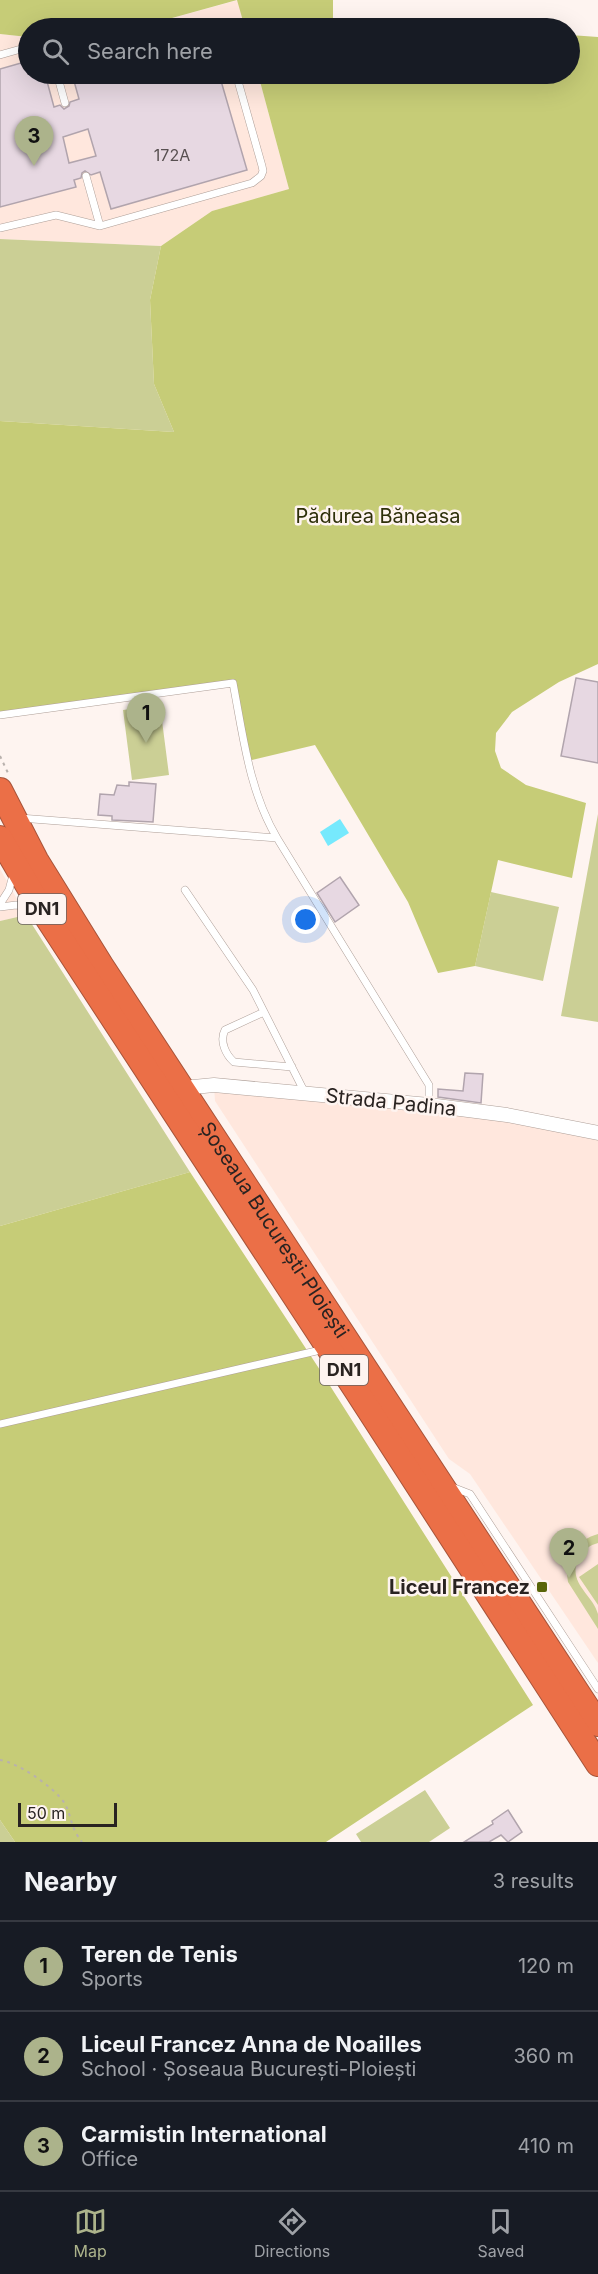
<!DOCTYPE html>
<html lang="en">
<head>
<meta charset="utf-8">
<style>
	body { margin:0; font-family:Inter,sans-serif; background:#242831; color:#f1f3f6 }
	.scale { position:absolute; left:18px; bottom:15px; width:99px; box-sizing:border-box; padding-left:6px; border:3px solid #292321; border-top:0; font-size:16px; line-height:21px; white-space:nowrap; color:#292321; -webkit-text-stroke:4px #fef4f0; paint-order:stroke }
	.you { position:absolute; left:306px; top:920px; width:21px; height:21px; margin:-15px; border:4px solid #fff; border-radius:50%; background:#1a73e8; box-shadow:0 0 0 9px #1a73e833 }
	.badge { display:grid; place-items:center; width:39px; height:39px; border-radius:50%; background:#acb38b; color:#111; font-size:20px; font-weight:700 }
	.pin { position:absolute; translate:-50% -50px; filter:drop-shadow(0 2px 3px #0008) }
	.pin::after { content:''; position:absolute; top:32px; width:21px; height:18px; background:inherit; clip-path:polygon(0 0,100% 0,50% 100%) }
	.list { margin:0; padding:0; list-style:none }
	h2 { display:flex; justify-content:space-between; align-items:center; height:78px; margin:0; padding:0 24px; font-size:26px }
	h2 small { font-size:20px; font-weight:400; color:#9ea1a6 }
	.list li { display:grid; grid-template-columns:39px 1fr auto; gap:18px; align-items:center; box-sizing:border-box; height:90px; padding:0 24px; border-top:2px solid #363941 }
	.list b { display:block; font-size:22px; white-space:nowrap }
	.list p { margin:0; font-size:20px; white-space:nowrap; color:#9ea1a6 }
	.list em { font-size:20px; font-style:normal; color:#9ea1a6 }
	.icon { flex:none; width:33px; height:33px; fill:none; stroke:currentColor; stroke-width:2; stroke-linecap:round; stroke-linejoin:round }
	.map { position:relative; flex:none; width:598px; height:1842px; overflow:hidden }
	.search { position:absolute; background:#171b24; box-shadow:0 6px 24px #0002; left:18px; right:18px; top:18px; height:66px; display:flex; align-items:center; gap:15px; box-sizing:border-box; padding:0 21px; border-radius:33px; color:#9ea1a6; font-size:22px }
	.sheet { height:348px; background:#171b24 }
	nav { display:flex; justify-content:space-around; align-items:center; box-sizing:border-box; height:84px; border-top:2px solid #363941; background:#171b24; font-size:16px; color:#9ea1a6 }
	nav a { display:grid; justify-items:center; gap:3px }
	nav .on { color:#acb38b }
	.map>svg:first-child { display:block }
	.built { fill:#ffe7dd }
	.green { fill:#cbcf95 }
	.forest { fill:#c6cc77 }
	.water { fill:#76e9fd }
	.building { fill:#e7d8e2; stroke:#b1a4ad; stroke-width:1.5; fill-rule:evenodd }
	.lines { fill:none; stroke-linecap:round; stroke-linejoin:round }
	.lane-casing { stroke:#ae9f98; stroke-width:8 }
	.street-casing { stroke:#ae9f98; stroke-width:15 }
	.highway-casing { stroke:#a7543a; stroke-width:26 }
	.path { stroke:#b9b1ad; stroke-width:2; stroke-dasharray:3 4.5; stroke-linecap:butt }
	.lane { stroke:#fff; stroke-width:7 }
	.street { stroke:#fff; stroke-width:14 }
	.highway { stroke:#eb6f47; stroke-width:24 }
	.poi-dot { fill:#586509; stroke:#fef4f0; stroke-width:2 }
	.labels { text-anchor:middle; stroke-width:5; stroke-linejoin:round; paint-order:stroke }
	.number-label { font-size:16px; fill:#585051 }
	.shield { fill:#fef4f0; stroke:#69625f; stroke-width:1.5 }
	.shield-label { font-size:18px; font-weight:bold; fill:#292321 }
	.park-label { font-size:20px; fill:#2e300a; stroke:#fef4f0 }
	.street-label { font-size:20px; fill:#292321; stroke:#fef4f0 }
	.poi-label { font-size:20px; font-weight:bold; fill:#292321; stroke:#fef4f0; text-anchor:end }
</style>
</head>
<body>
<div class="map">
<svg width="598" height="1842" viewBox="0 0 598 1842">
	<rect width="100%" height="100%" fill="#fef4f0"/>
	<path class="built" d="M 238,0 L 245,28 L 136,28 Z
		M 0,34 L 28,37 L 28,74 L 258,74 L 289,189 L 212,211 L 161,246 L 0,239 Z
		M 0,869 L 26,915 L 0,921 Z
		M 214,1085 L 429,1105 L 598,1133 L 598,1663 L 470,1474 L 449,1459 L 215,1101 Z"/>
	<path class="green" d="M 0,239 L 161,246 L 150,300 L 154,384 L 174,432 L 0,421 Z
		M 160,705 L 169,775 L 132,780 L 123,710 Z
		M 598,814 L 598,1022 L 561,1016 Z
		M 491,892 L 559,907 L 543,981 L 475,966 Z
		M 26,915 L 190,1172 L 0,1226 L 0,921 Z
		M 598,1534 L 598,1543 C 590,1545 583,1550 579,1557 C 566,1583 593,1594 598,1614 C 598,1618 598,1624 598,1629 L 568,1582 C 564,1558 574,1541 598,1534 Z
		M 598,1564 L 598,1605 L 579,1577 Z
		M 425,1790 L 450,1828 L 429,1842 L 361,1842 L 356,1834 Z
		M 0,1820 L 15,1842 L 0,1842 Z"/>
	<path class="forest" d="M 0,0 L 333,0 L 333,28 L 565,25 L 565,28 L 245,28 L 237,0 L 136,28 L 28,28 L 28,37 L 0,34 Z
		M 570,35 L 598,37 L 598,664 L 559,682 L 512,712 L 496,733 L 495,751 L 501,768 L 526,785 L 586,803 L 572,878 L 498,860 L 475,966 L 438,973 L 408,902 L 315,745 L 248,761 L 233,683 L 0,715 L 0,421 L 174,432 L 154,384 L 150,300 L 161,246 L 212,211 L 289,189 L 258,74 L 570,74 Z
		M 190,1172 L 320,1370 L 533,1705 L 326,1842 L 15,1842 L 0,1820 L 0,1226 Z"/>
	<path class="water" d="M 340,819 L 349,833 L 328,846 L 320,832 Z"/>
	<path class="building" d="M 28,61 L 28,74 L 45,74 L 54,107 L 60,105 L 64,109 L 69,106 L 70,102 L 79,99 L 74,81 L 102,74 L 219,74 L 247,170 L 111,209 L 100,172 L 91,175 L 85,171 L 82,173 L 81,178 L 74,180 L 76,187 L 0,207 L 0,69 ZM 88,129 L 96,156 L 69,163 L 63,137 Z
		M 576,678 L 598,682 L 598,763 L 561,756 Z
		M 129,782 L 156,784 L 153,822 L 112,820 L 112,816 L 98,815 L 100,794 L 114,795 L 117,785 L 129,786 Z
		M 340,877 L 359,905 L 335,922 L 317,893 Z
		M 465,1073 L 483,1074 L 481,1103 L 438,1097 L 438,1089 L 463,1091 Z
		M 508,1810 L 522,1832 L 508,1842 L 501,1835 L 489,1842 L 464,1842 L 493,1824 L 492,1821 Z"/>
	<g class="lines">
		<defs>
			<path id="lane" d="M 206,28 L 215,28
				M 0,55 L 28,47
				M 57,74 L 65,103
				M 86,176 L 100,226
				M 0,228 L 56,215 L 100,226 L 252,183 L 261,176 L 263,171 L 262,166 L 236,74
				M 0,715 L 233,683 C 243,735 249,791 277,838
				M 20,818 L 277,838 L 429,1085 L 429,1105
				M 185,890 L 253,990 L 305,1093
				M 0,904 L 9,890 L 13,875
				M 0,907 L 16,905 L 33,907
				M 264,1012 L 225,1030 C 219,1041 226,1055 234,1062 L 292,1067
				M 0,1424 L 325,1349
				M 452,1487 L 470,1494 L 598,1689"/>
			<path id="street" d="M 183,1088 L 214,1085 L 429,1105 L 507,1115 L 598,1133"/>
			<g id="highway">
				<path id="s1" d="M 0,790 L 36,860 L 101,965 L 598,1724"/>
				<path d="M 0,838 L 42,910 L 356,1390 L 598,1764"/>
			</g>
		</defs>
		<use href="#lane" class="lane-casing"/>
		<use href="#street" class="street-casing"/>
		<use href="#highway" class="highway-casing"/>
		<path class="path" d="M 0,756 L 8,773
			M 0,1760 C 17,1762 56,1788 65,1804 C 72,1817 70,1827 82,1842"/>
		<use href="#lane" class="lane"/>
		<use href="#street" class="street"/>
		<use href="#highway" class="highway"/>
	</g>
	<rect class="poi-dot" x="536" y="1581" width="12" height="12" rx="3"/>
	<g class="labels">
		<g class="number-label">
			<text x="172" y="161">172A</text>
		</g>
		<g class="shield">
			<rect x="18" y="894" width="48" height="30" rx="4.5"/>
			<rect x="320" y="1355" width="48" height="30" rx="4.5"/>
		</g>
		<g class="shield-label">
			<text x="42" y="915">DN1</text>
			<text x="344" y="1376">DN1</text>
		</g>
		<g class="park-label">
			<text x="378" y="523">Pădurea Băneasa</text>
		</g>
		<g class="street-label">
			<text transform="translate(391 1102) rotate(6)" y="7">Strada Padina</text>
			<text dy="7" stroke="none"><textPath href="#s1" startOffset="519">Șoseaua București-Ploiești</textPath></text>
		</g>
		<g class="poi-label">
			<text x="530" y="1594">Liceul Francez</text>
		</g>
	</g>
</svg>
<div class="scale">50 m</div>
<div class="you"></div>
<div class="pin badge" style="left:146px;top:743px">1</div>
<div class="pin badge" style="left:569px;top:1578px">2</div>
<div class="pin badge" style="left:34px;top:166px">3</div>
<div class="search"><svg class="icon" aria-label="search" viewBox="0 0 24 24"><circle cx="10" cy="10" r="6"/><path d="M15 15l6 6"/></svg>Search here</div>
</div>
<section class="sheet">
<h2>Nearby<small>3 results</small></h2>
<ul class="list">
<li><span class="badge">1</span><div><b>Teren de Tenis</b><p>Sports</p></div><em>120 m</em></li>
<li><span class="badge">2</span><div><b>Liceul Francez Anna de Noailles</b><p>School · Șoseaua București-Ploiești</p></div><em>360 m</em></li>
<li><span class="badge">3</span><div><b>Carmistin International</b><p>Office</p></div><em>410 m</em></li>
</ul>
</section>
<nav>
<a class="on"><svg class="icon" aria-label="map" viewBox="0 0 24 24"><path d="M3 6l6-2 6 2 6-2v14l-6 2-6-2-6 2zM9 4v14M15 6v14"/></svg>Map</a>
<a><svg class="icon" aria-label="directions" viewBox="0 0 24 24"><path d="M12 3l9 9-9 9-9-9zM9 14v-3h6M13 9l2 2-2 2"/></svg>Directions</a>
<a><svg class="icon" aria-label="saved" viewBox="0 0 24 24"><path d="M7 4h10v16l-5-4-5 4z"/></svg>Saved</a>
</nav>
</body>
</html>
